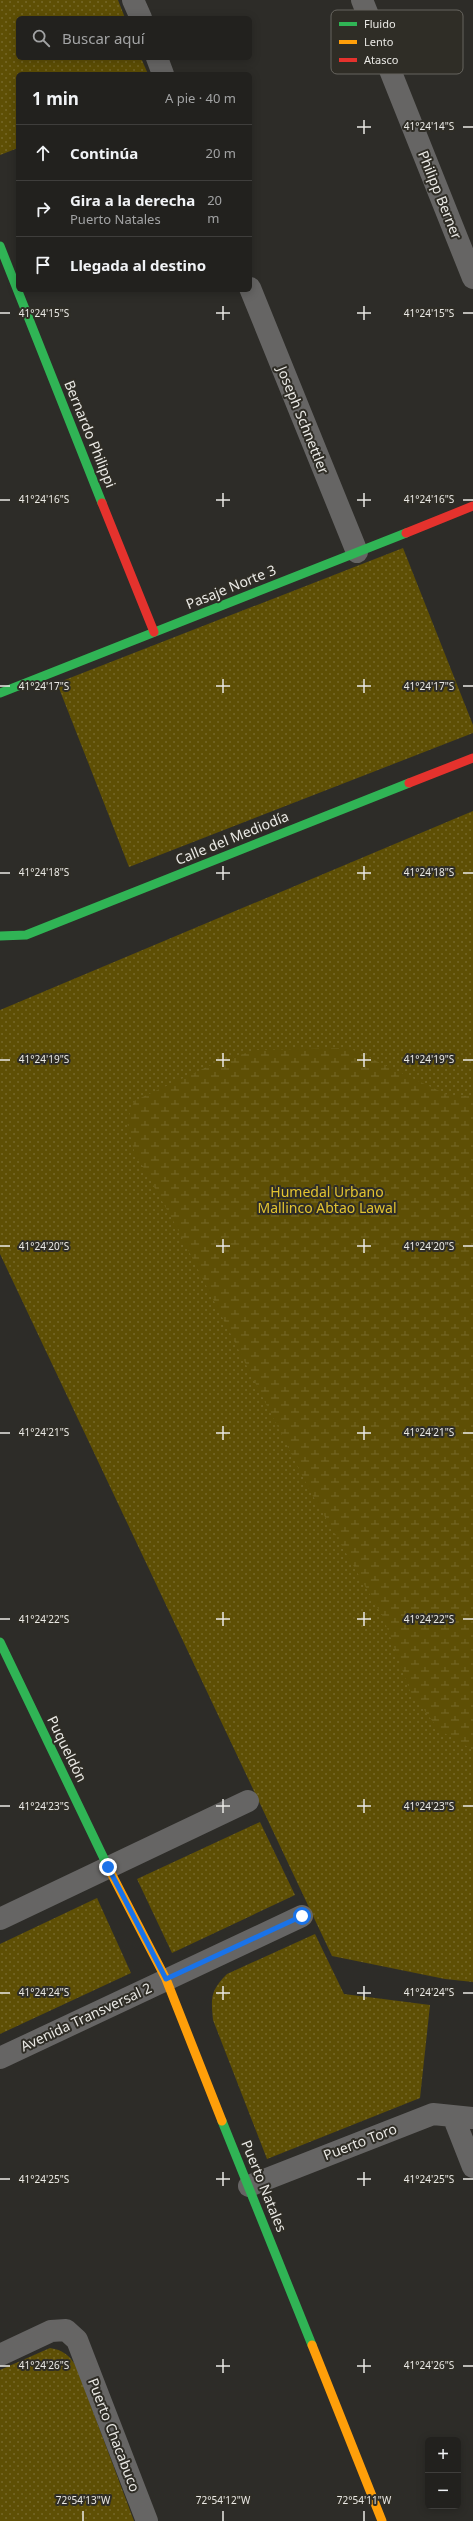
<!DOCTYPE html>
<html lang="es">
<head>
<meta charset="utf-8">
<style>
	body { margin:0; font-family:"Noto Sans",sans-serif; background:#2a2927; color:#f1f3f6 }
	.controls { position:absolute; right:12px; bottom:12px; display:grid; overflow:hidden; border-radius:6px; box-shadow:0 2px 10px #0003 }
	.controls button { width:36px; height:36px; display:grid; place-items:center; padding:0; border:0; border-bottom:1px solid #3f3e3c; background:#22211e; color:#f1f3f6; font:20px sans-serif }
	.stop { position:absolute; width:12px; height:12px; margin:-9px; border:3px solid #1a73e8; border-radius:50%; background:#fff }
	.stop.end { background:#1a73e8; border-color:#fff; box-shadow:0 1px 4px #0008 }
	.list { margin:0; padding:0; list-style:none }
	h2 { display:flex; justify-content:space-between; align-items:center; height:52px; margin:0; padding:0 16px; font-size:17px }
	h2 small { font-size:13px; font-weight:400; color:#a2a3a4 }
	.list li { display:grid; grid-template-columns:26px 1fr auto; gap:12px; align-items:center; box-sizing:border-box; height:56px; padding:0 16px; border-top:1px solid #3f3e3c }
	.list b { display:block; font-size:15px; white-space:nowrap }
	.list p { margin:0; font-size:13px; white-space:nowrap; color:#a2a3a4 }
	.list em { font-size:13px; font-style:normal; color:#a2a3a4 }
	.icon { flex:none; width:22px; height:22px; fill:none; stroke:currentColor; stroke-width:2; stroke-linecap:round; stroke-linejoin:round }
	.map { position:relative; flex:none; width:473px; height:2521px; overflow:hidden }
	.search { position:absolute; background:#22211e; box-shadow:0 2px 10px #0003; left:16px; top:16px; width:236px; height:44px; display:flex; align-items:center; gap:10px; box-sizing:border-box; padding:0 14px; border-radius:6px; color:#a2a3a4; font-size:15px }
	.panel { position:absolute; background:#22211e; box-shadow:0 2px 10px #0003; left:16px; top:72px; width:236px; height:220px; border-radius:6px }
	.map>svg:first-child { display:block }
	.grass { fill:url(#grass-dots) }
	.wetland { fill:url(#wetland-marsh) }
	.lines { fill:none; stroke-linecap:round; stroke-linejoin:round }
	.street { stroke:#666564; stroke-width:22 }
	.fast { stroke:#30b455; stroke-width:9 }
	.slow { stroke:#ff9f0a; stroke-width:9 }
	.jam { stroke:#e5322d; stroke-width:9 }
	.route { stroke:#1a73e8; stroke-width:5 }
	.ticks { fill:none; stroke:#eae9e5; stroke-width:1.5 }
	.labels { text-anchor:middle; stroke-width:4; stroke-linejoin:round; paint-order:stroke }
	.street-label { font-size:14px; fill:#eae9e5; stroke:#2f2d26 }
	.park-label { font-size:14px; fill:#e2c331; stroke:#2f2d26 }
	.key { fill:#2f2d26; stroke:#67655f; stroke-width:1 }
	.key-label { font-size:11px; fill:#eae9e5 }
	.ticks-label { font-size:10px; text-anchor:middle; fill:#eae9e5; stroke:#2f2d26; stroke-width:4; stroke-linejoin:round; paint-order:stroke }
</style>
</head>
<body>
<div class="map">
<svg width="473" height="2521" viewBox="0 0 473 2521">
	<defs>
		<pattern id="grass-dots" width="8" height="8" patternUnits="userSpaceOnUse"><rect width="8" height="8" fill="#5e4f05"/><path d="M2 2h.1M6 6h.1" fill="none" stroke="#756829" stroke-width="1.8" stroke-linecap="round"/></pattern>
		<pattern id="wetland-marsh" width="20" height="14" patternUnits="userSpaceOnUse"><rect width="20" height="14" fill="#5e4f05"/><path d="M1 5h8M5 5V1M11 12h8M15 12V8" fill="none" stroke="#756829"/></pattern>
	</defs>
	<rect width="100%" height="100%" fill="#2d2c28"/>
	<path class="grass" d="M 0,0 L 118,0 L 125,18 L 18,18 L 18,58 L 141,58 L 148,74 L 18,74 L 18,148 L 0,155 Z
		M 403,548 L 473,725 L 473,733 L 129,867 L 57,683 Z
		M 473,811 L 473,1982 L 445,1979 L 332,1956 L 0,1254 L 0,1010 Z
		M 260,1822 L 295,1895 L 172,1953 L 137,1879 Z
		M 97,1898 L 131,1973 L 0,2034 L 0,1944 Z
		M 315,1934 L 344,1994 L 430,2005 L 420,2098 L 267,2159 L 213,2020 C 211,1998 210,1991 227,1974 Z
		M 50,2348 C 63,2350 69,2355 76,2366 L 134,2521 L 0,2521 L 0,2370 Z"/>
	<path class="wetland" d="M 349,1048 L 452,1097 L 473,1095 L 473,1750 L 439,1730 L 410,1691 L 383,1617 L 310,1491 L 176,1226 L 134,1151 L 127,1122 L 134,1101 L 209,1066 L 254,1050 Z"/>
	<g class="lines">
		<path class="street" d="M 133,0 L 141,18
			M 362,0 L 473,278
			M 157,58 L 163,74
			M 250,288 L 357,552
			M 0,1919 L 248,1801
			M 0,2058 L 302,1916
			M 453,2116 L 473,2167
			M 249,2186 L 433,2114 L 473,2118
			M 0,2355 L 51,2331 L 66,2330 L 77,2340 L 147,2521"/>
		<path class="fast" d="M 0,246 L 102,503
			M 0,693 L 406,533
			M 0,936 L 26,935 L 409,783
			M 0,1642 L 109,1869
			M 222,2121 L 312,2345"/>
		<path class="slow" d="M 109,1869 L 166,1979 L 222,2121
			M 312,2345 L 382,2521"/>
		<path class="jam" d="M 102,503 L 154,632
			M 406,533 L 473,506
			M 409,783 L 473,758"/>
	</g>
	<g class="lines">
		<path class="route" d="M 108,1867 L 166,1979 L 302,1916"/>
	</g>
	<path class="ticks" d="M 364,120 L 364,134M 357,127 L 371,127M 463,127 L 473,127M 223,306 L 223,320M 364,306 L 364,320M 0,313 L 10,313M 216,313 L 230,313M 357,313 L 371,313M 463,313 L 473,313M 223,493 L 223,507M 364,493 L 364,507M 0,500 L 10,500M 216,500 L 230,500M 357,500 L 371,500M 463,500 L 473,500M 223,679 L 223,693M 364,679 L 364,693M 0,686 L 10,686M 216,686 L 230,686M 357,686 L 371,686M 463,686 L 473,686M 223,866 L 223,880M 364,866 L 364,880M 0,873 L 10,873M 216,873 L 230,873M 357,873 L 371,873M 463,873 L 473,873M 223,1053 L 223,1067M 364,1053 L 364,1067M 0,1060 L 10,1060M 216,1060 L 230,1060M 357,1060 L 371,1060M 463,1060 L 473,1060M 223,1239 L 223,1253M 364,1239 L 364,1253M 0,1246 L 10,1246M 216,1246 L 230,1246M 357,1246 L 371,1246M 463,1246 L 473,1246M 223,1426 L 223,1440M 364,1426 L 364,1440M 0,1433 L 10,1433M 216,1433 L 230,1433M 357,1433 L 371,1433M 463,1433 L 473,1433M 223,1612 L 223,1626M 364,1612 L 364,1626M 0,1619 L 10,1619M 216,1619 L 230,1619M 357,1619 L 371,1619M 463,1619 L 473,1619M 223,1799 L 223,1813M 364,1799 L 364,1813M 0,1806 L 10,1806M 216,1806 L 230,1806M 357,1806 L 371,1806M 463,1806 L 473,1806M 223,1986 L 223,2000M 364,1986 L 364,2000M 0,1993 L 10,1993M 216,1993 L 230,1993M 357,1993 L 371,1993M 463,1993 L 473,1993M 223,2172 L 223,2186M 364,2172 L 364,2186M 0,2179 L 10,2179M 216,2179 L 230,2179M 357,2179 L 371,2179M 463,2179 L 473,2179M 223,2359 L 223,2373M 364,2359 L 364,2373M 0,2366 L 10,2366M 216,2366 L 230,2366M 357,2366 L 371,2366M 463,2366 L 473,2366M 83,2511 L 83,2521M 223,2511 L 223,2521M 364,2511 L 364,2521"/>
	<g class="labels">
		<g class="street-label">
			<text transform="translate(440 195) rotate(68)" y="5">Philipp Berner</text>
			<text transform="translate(303 420) rotate(68)" y="5">Joseph Schnettler</text>
			<text transform="translate(90 434) rotate(68)" y="5">Bernardo Philippi</text>
			<text transform="translate(231 587) rotate(-22)" y="5">Pasaje Norte 3</text>
			<text transform="translate(232 838) rotate(-22)" y="5">Calle del Mediodía</text>
			<text transform="translate(67 1749) rotate(64)" y="5">Puqueldón</text>
			<text transform="translate(86 2017) rotate(-25)" y="5">Avenida Transversal 2</text>
			<text transform="translate(360 2142) rotate(-21)" y="5">Puerto Toro</text>
			<text transform="translate(264 2186) rotate(68)" y="5">Puerto Natales</text>
			<text transform="translate(114 2435) rotate(69)" y="5">Puerto Chacabuco</text>
		</g>
		<g class="park-label">
			<text x="327" y="1197">Humedal Urbano<tspan x="327" dy="16">Mallinco Abtao Lawal</tspan></text>
		</g>
	</g>
	<rect x="331" y="10" width="132" height="64" rx="6" class="key"/>
	<rect x="339" y="22" width="18" height="4" fill="#30b455"/>
	<rect x="339" y="40" width="18" height="4" fill="#ff9f0a"/>
	<rect x="339" y="58" width="18" height="4" fill="#e5322d"/>
	<g class="key-label">
		<text x="364" y="28">Fluido</text>
		<text x="364" y="46">Lento</text>
		<text x="364" y="64">Atasco</text>
	</g>
	<g class="ticks-label">
		<text x="429" y="130">41°24'14"S</text>
		<text x="44" y="317">41°24'15"S</text>
		<text x="429" y="317">41°24'15"S</text>
		<text x="44" y="503">41°24'16"S</text>
		<text x="429" y="503">41°24'16"S</text>
		<text x="44" y="690">41°24'17"S</text>
		<text x="429" y="690">41°24'17"S</text>
		<text x="44" y="876">41°24'18"S</text>
		<text x="429" y="876">41°24'18"S</text>
		<text x="44" y="1063">41°24'19"S</text>
		<text x="429" y="1063">41°24'19"S</text>
		<text x="44" y="1250">41°24'20"S</text>
		<text x="429" y="1250">41°24'20"S</text>
		<text x="44" y="1436">41°24'21"S</text>
		<text x="429" y="1436">41°24'21"S</text>
		<text x="44" y="1623">41°24'22"S</text>
		<text x="429" y="1623">41°24'22"S</text>
		<text x="44" y="1810">41°24'23"S</text>
		<text x="429" y="1810">41°24'23"S</text>
		<text x="44" y="1996">41°24'24"S</text>
		<text x="429" y="1996">41°24'24"S</text>
		<text x="44" y="2183">41°24'25"S</text>
		<text x="429" y="2183">41°24'25"S</text>
		<text x="44" y="2369">41°24'26"S</text>
		<text x="429" y="2369">41°24'26"S</text>
		<text x="83" y="2504">72°54'13"W</text>
		<text x="223" y="2504">72°54'12"W</text>
		<text x="364" y="2504">72°54'11"W</text>
	</g>
</svg>
<div class="controls">
<button>+</button>
<button>−</button>
</div>
<div class="stop" style="left:302px;top:1916px"></div>
<div class="stop end" style="left:108px;top:1867px"></div>
<div class="search"><svg class="icon" aria-label="search" viewBox="0 0 24 24"><circle cx="10" cy="10" r="6"/><path d="M15 15l6 6"/></svg>Buscar aquí</div>
<section class="panel">
<h2>1 min<small>A pie · 40 m</small></h2>
<ul class="list">
<li><svg class="icon" aria-label="ahead" viewBox="0 0 24 24"><path d="M12 20V5M6 11l6-6 6 6"/></svg><div><b>Continúa</b></div><em>20 m</em></li>
<li><svg class="icon" aria-label="right" viewBox="0 0 24 24"><path d="M7 20v-9h11M14 6l5 5-5 5"/></svg><div><b>Gira a la derecha</b><p>Puerto Natales</p></div><em>20 m</em></li>
<li><svg class="icon" aria-label="arrive" viewBox="0 0 24 24"><path d="M6 21V4h12l-3 4 3 4H6"/></svg><div><b>Llegada al destino</b></div></li>
</ul>
</section>
</div>
</body>
</html>
